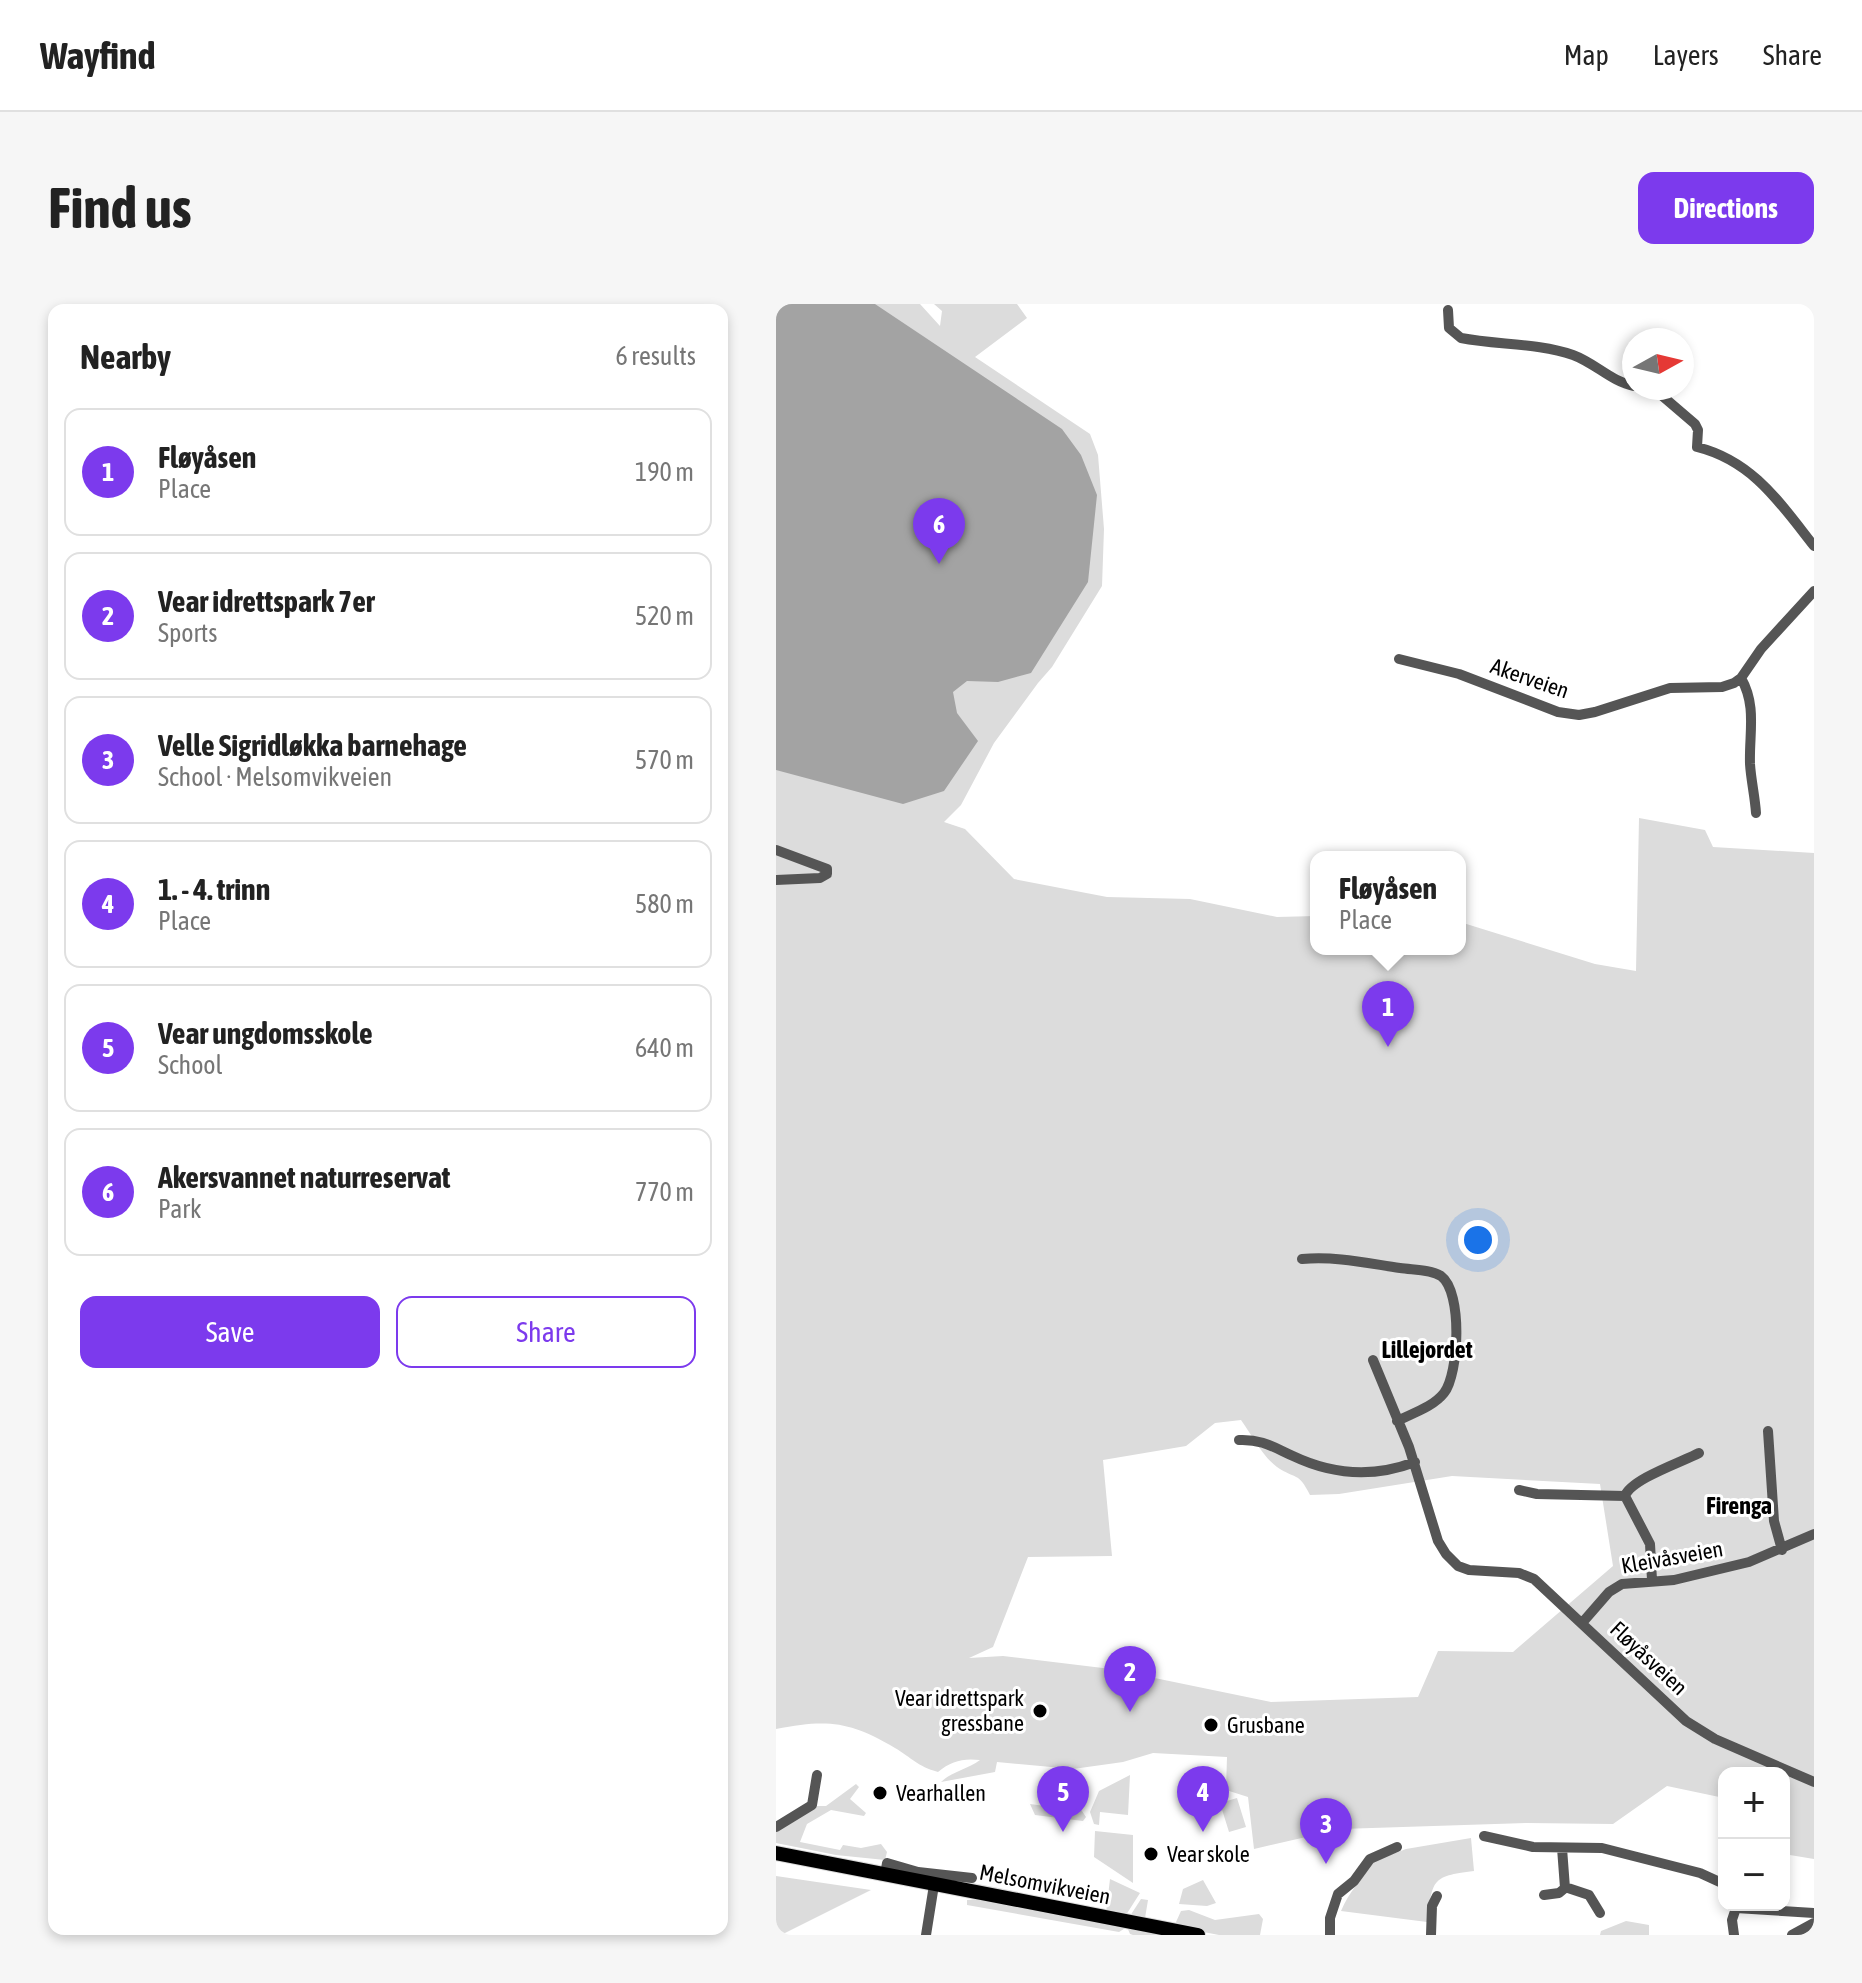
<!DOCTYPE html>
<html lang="en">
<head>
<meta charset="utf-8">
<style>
	body { margin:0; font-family:"Asap Condensed",sans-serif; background:#f6f6f6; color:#222 }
	.controls { position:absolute; right:24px; bottom:24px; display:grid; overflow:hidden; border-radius:16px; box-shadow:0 4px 12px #0003 }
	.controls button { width:72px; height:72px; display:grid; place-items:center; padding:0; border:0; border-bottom:2px solid #e0e0e0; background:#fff; color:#222; font:40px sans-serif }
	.compass { position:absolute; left:846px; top:24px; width:72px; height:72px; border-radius:50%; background:#fff; box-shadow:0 4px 12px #0003; rotate:82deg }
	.you { position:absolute; left:702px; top:936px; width:28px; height:28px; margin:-20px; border:6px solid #fff; border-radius:50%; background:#1a73e8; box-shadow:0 0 0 12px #1a73e833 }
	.badge { display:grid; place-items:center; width:52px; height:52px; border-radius:50%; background:#7c3aed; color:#fff; font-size:26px; font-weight:700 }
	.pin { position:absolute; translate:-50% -66px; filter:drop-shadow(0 2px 4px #0008) }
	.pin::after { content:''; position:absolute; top:42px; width:28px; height:24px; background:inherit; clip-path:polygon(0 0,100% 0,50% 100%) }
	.popup { position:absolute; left:534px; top:547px; width:156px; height:104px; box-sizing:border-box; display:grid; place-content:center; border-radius:16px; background:#fff; filter:drop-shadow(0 2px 6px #0005); font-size:26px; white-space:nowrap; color:#767676 }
	.popup b { font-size:30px; color:#222 }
	.popup::after { content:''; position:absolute; left:50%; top:100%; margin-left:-16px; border:16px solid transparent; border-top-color:#fff }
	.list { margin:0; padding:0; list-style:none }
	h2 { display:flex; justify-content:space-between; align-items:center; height:104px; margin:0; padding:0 32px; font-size:34px }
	h2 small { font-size:26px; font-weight:400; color:#767676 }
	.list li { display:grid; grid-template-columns:52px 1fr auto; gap:24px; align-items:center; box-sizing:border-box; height:128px; margin:0 16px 16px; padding:0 16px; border:2px solid #e0e0e0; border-radius:16px }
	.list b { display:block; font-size:30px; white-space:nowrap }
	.list p { margin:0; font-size:26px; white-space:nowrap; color:#767676 }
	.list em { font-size:26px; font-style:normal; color:#767676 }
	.actions { display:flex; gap:16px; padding:24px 32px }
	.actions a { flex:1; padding:18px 0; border:2px solid #7c3aed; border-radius:16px; text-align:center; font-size:28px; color:#7c3aed }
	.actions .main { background:#7c3aed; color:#fff }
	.map { position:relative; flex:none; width:1038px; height:1631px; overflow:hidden; border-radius:16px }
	header { display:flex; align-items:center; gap:48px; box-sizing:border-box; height:112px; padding:0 40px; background:#fff; border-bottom:2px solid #e0e0e0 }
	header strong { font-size:38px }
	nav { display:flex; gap:44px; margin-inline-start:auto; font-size:28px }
	.intro { display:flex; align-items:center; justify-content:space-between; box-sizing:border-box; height:192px; padding:0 48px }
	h1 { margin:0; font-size:56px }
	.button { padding:20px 36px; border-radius:16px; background:#7c3aed; color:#fff; font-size:28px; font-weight:700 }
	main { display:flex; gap:48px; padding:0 48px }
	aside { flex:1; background:#fff; border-radius:16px; box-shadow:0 4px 12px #0003 }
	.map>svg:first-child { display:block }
	.green { fill:#dcdcdc; fill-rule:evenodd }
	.water { fill:#a3a3a3 }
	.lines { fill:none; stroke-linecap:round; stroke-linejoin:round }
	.major-casing { stroke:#dbdbdb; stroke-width:16 }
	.minor { stroke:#555; stroke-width:10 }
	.major { stroke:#000; stroke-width:14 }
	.poi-dot { fill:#000; stroke:#fff; stroke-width:3 }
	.labels { text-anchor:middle; stroke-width:6; stroke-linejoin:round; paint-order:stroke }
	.street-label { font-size:22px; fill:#000; stroke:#fff }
	.poi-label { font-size:22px; fill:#000; stroke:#fff; text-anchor:start }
	.neighbourhood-label { font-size:24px; font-weight:bold; fill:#000; stroke:#fff }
</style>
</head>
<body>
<header>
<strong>Wayfind</strong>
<nav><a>Map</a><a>Layers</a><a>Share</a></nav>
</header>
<div class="intro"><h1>Find us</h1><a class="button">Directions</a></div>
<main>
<aside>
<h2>Nearby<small>6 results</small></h2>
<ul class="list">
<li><span class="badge">1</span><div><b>Fløyåsen</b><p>Place</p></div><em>190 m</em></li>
<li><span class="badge">2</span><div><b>Vear idrettspark 7er</b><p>Sports</p></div><em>520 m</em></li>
<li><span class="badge">3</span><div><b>Velle Sigridløkka barnehage</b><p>School · Melsomvikveien</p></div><em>570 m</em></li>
<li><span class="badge">4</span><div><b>1. - 4. trinn</b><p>Place</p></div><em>580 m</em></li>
<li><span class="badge">5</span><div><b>Vear ungdomsskole</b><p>School</p></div><em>640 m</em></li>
<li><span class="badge">6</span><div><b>Akersvannet naturreservat</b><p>Park</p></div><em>770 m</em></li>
</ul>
<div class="actions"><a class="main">Save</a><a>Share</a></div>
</aside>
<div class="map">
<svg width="1038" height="1631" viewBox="0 0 1038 1631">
	<rect width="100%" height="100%" fill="#fff"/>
	<path class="green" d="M 0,0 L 144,0 L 164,22 L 166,7 L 158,0 L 241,0 L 251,14 L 199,53 L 314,130 L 322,151 L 328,225 L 326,282 L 276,363 L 262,379 L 218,439 L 185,501 L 168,518 L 189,525 L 238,575 L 331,593 L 414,595 L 501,613 L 540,612 L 540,645 L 684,645 L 684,618 L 819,660 L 860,667 L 863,514 L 929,526 L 937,543 L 1038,549 L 1038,1555 L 1008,1550 L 1008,1469 L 948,1469 L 948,1494 L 891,1482 L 837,1520 L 751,1519 L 565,1525 L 478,1545 L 472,1493 L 450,1486 L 451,1453 L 377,1449 L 347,1458 L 297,1465 L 221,1458 L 219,1468 L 165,1478 C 175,1468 192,1465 204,1456 C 187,1454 175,1457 162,1468 C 141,1462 136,1454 119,1444 C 74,1417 51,1415 0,1425 ZM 465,1116 C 476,1131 486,1152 501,1163 C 520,1176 522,1167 534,1191 L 563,1190 L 676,1172 L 824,1180 L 837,1262 L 737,1348 L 662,1347 L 642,1393 L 495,1398 L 335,1365 L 227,1352 L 193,1354 L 217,1343 L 252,1253 L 336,1252 L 327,1156 L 410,1142 L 439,1119 Z
		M 354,1471 L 352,1511 L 324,1508 L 323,1521 L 318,1520 L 314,1508 L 323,1487 Z
		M 80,1480 L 83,1483 L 74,1495 L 90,1509 L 88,1512 L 55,1506 L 31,1520 L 24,1538 L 64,1546 L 67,1541 L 85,1544 L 105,1540 L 111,1548 L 109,1556 L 60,1551 L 0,1539 L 0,1525 L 41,1502 L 50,1502 Z
		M 461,1494 L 470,1523 L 453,1528 L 444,1499 Z
		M 254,1500 L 306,1507 L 310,1513 L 307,1517 L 259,1511 Z
		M 319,1527 L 357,1531 L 357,1579 L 318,1553 Z
		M 695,1534 L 698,1567 C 654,1572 657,1577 651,1618 L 565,1607 C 573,1587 586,1576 596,1558 L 630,1545 Z
		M 0,1572 L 95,1586 L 5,1631 L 0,1631 Z
		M 334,1575 L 364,1589 L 350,1611 L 354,1612 L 365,1595 L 372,1596 L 369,1614 L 330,1609 Z
		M 427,1576 L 440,1599 L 431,1602 L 403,1600 L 407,1585 Z
		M 208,1595 L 399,1631 L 357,1631 L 354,1630 L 351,1623 L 343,1628 L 191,1601 L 191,1596 Z
		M 413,1606 L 439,1616 L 483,1610 L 487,1615 L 484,1631 L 443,1631 L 402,1623 L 400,1618 L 405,1607 Z
		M 850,1617 L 873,1621 L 873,1631 L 824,1631 L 825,1627 Z"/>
	<path class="water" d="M 0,0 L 99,0 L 286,125 L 305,151 L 321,191 L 312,278 L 255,369 L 222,378 L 191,377 L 177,388 L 181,409 L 202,437 L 168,487 L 127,500 L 0,466 Z"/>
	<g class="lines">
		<defs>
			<path id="major" d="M 0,1549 L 422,1631"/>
		</defs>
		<use href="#major" class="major-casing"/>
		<path class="minor" d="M 672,6 L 673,24 L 685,34 C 722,41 762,39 797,51 C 819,59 836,78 858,82
			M 869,84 L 884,90 L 919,120 L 922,126 L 921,143 C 977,157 1004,199 1038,242
			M 623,355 L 683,370 L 782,408 L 803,411 L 819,408 L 894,384 L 946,383 L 958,379 L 965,374 L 985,345 L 1038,287
			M 965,374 C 981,402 973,429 974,460 C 975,476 979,493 980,509
			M 0,546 L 51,565 L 51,570 L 44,574 L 0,576
			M 526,955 C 560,952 590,959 624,964 C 637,966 654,965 665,972 C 687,988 683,1070 668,1089 C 657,1103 637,1109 621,1117
			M 597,1056 L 633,1143 L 662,1237 L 670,1250 L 682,1262 L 693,1266 L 743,1269 L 758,1275 L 910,1417 L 939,1435 L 1038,1478
			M 992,1127 L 998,1217 L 1006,1246
			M 463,1136 C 486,1135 497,1143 517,1152 C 557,1171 597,1174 639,1158
			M 743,1186 L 761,1190 L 849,1192
			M 849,1192 L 874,1240 L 876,1276
			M 849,1192 C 855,1175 906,1158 923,1149
			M 806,1319 L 833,1288 L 846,1280 L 898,1276 L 973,1258 L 1038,1230
			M 0,1523 L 36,1501 L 41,1471
			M 708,1532 L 757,1543 L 826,1544 L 924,1569 L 948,1580
			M 109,1571 L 111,1559 L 142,1568 L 196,1574
			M 789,1583 L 813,1591 L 824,1609
			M 768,1591 L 783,1589 L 789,1584 L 786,1544
			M 959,1601 L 960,1604 L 1038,1609
			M 150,1631 L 158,1581
			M 554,1631 L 554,1614 L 562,1590 L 578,1577 L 594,1555 L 621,1543
			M 655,1631 L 656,1602 L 661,1592
			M 958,1631 L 956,1616 L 960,1604
			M 1016,1631 L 1038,1619"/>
		<use href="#major" class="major"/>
	</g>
	<g class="poi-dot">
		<circle cx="264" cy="1407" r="8"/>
		<circle cx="435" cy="1421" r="8"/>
		<circle cx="104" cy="1489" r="8"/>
		<circle cx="375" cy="1550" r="8"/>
	</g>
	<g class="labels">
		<g class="street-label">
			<text transform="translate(754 374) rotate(19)" y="8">Akerveien</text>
			<text transform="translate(896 1253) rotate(-10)" y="8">Kleivåsveien</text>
			<text transform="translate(873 1354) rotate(43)" y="8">Fløyåsveien</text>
			<text transform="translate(269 1580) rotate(11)" y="8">Melsomvikveien</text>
		</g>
		<g class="poi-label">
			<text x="248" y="1402" text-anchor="end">Vear idrettspark<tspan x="248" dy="25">gressbane</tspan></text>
			<text x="451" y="1429">Grusbane</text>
			<text x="120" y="1497">Vearhallen</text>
			<text x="391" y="1558">Vear skole</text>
		</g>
		<g class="neighbourhood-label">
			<text x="651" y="1054">Lillejordet</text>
			<text x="963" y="1210">Firenga</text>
		</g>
	</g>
</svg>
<div class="controls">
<button>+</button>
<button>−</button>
</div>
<svg class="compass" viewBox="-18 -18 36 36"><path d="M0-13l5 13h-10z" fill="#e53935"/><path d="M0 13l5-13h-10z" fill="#767676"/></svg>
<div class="you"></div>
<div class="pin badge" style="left:612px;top:743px">1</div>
<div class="popup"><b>Fløyåsen</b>Place</div>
<div class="pin badge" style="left:354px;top:1408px">2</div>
<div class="pin badge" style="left:550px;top:1560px">3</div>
<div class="pin badge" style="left:427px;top:1528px">4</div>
<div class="pin badge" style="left:287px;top:1528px">5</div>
<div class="pin badge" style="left:163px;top:260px">6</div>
</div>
</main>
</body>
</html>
